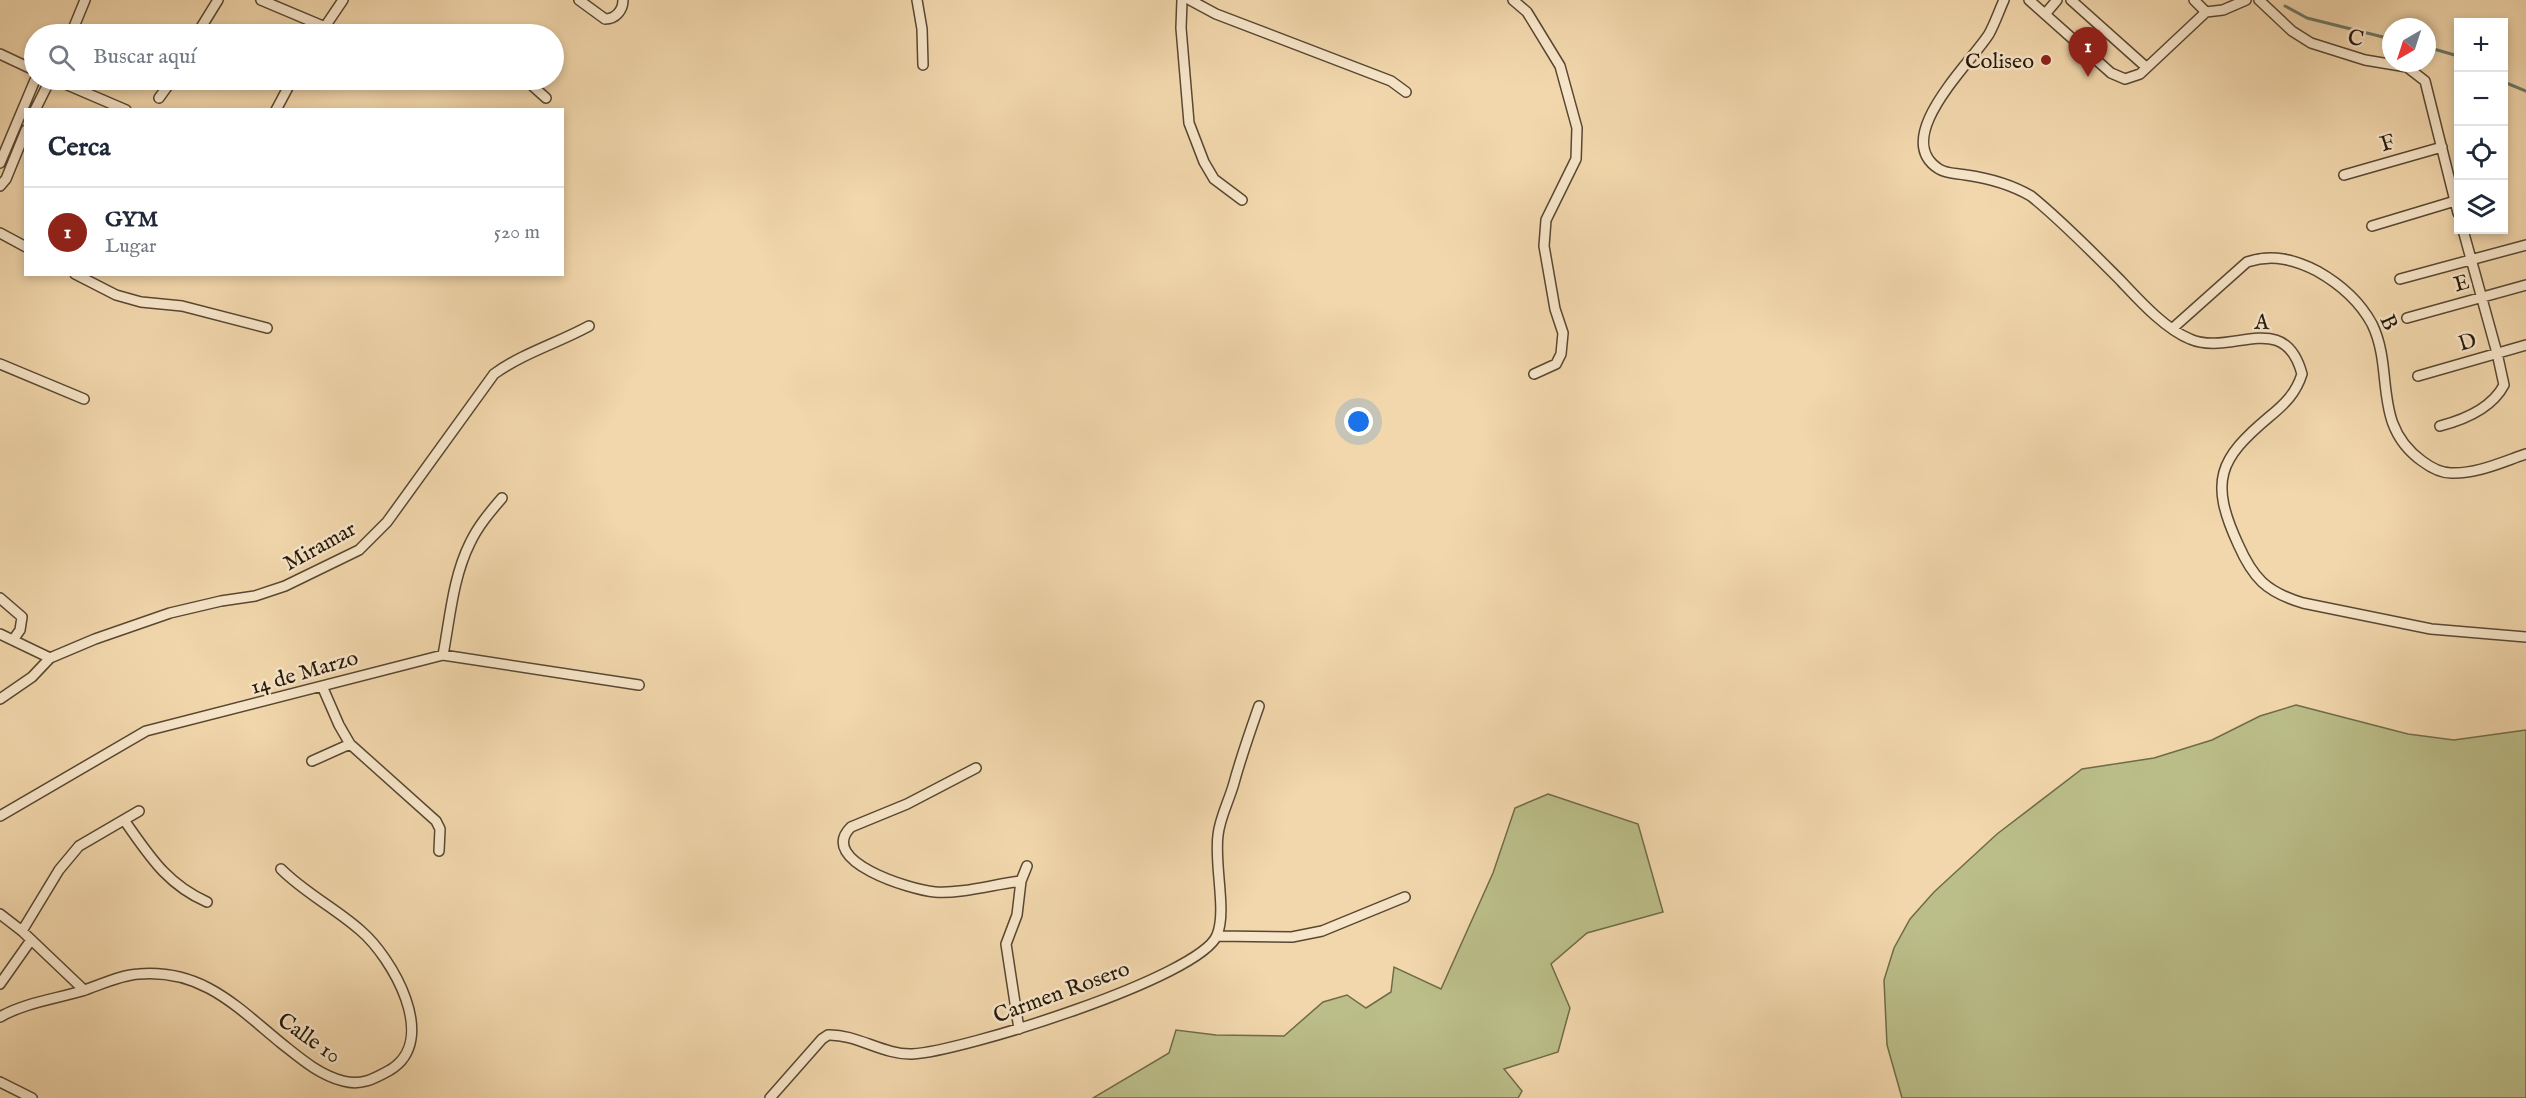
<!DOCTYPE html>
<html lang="es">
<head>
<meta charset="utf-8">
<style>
	body { margin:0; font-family:"IM FELL English",serif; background:#f6f6f7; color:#1f2937 }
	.controls { position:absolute; right:18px; top:18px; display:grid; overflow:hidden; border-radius:0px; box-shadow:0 3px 9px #0003 }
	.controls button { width:54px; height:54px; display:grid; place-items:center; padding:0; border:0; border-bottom:2px solid #e0e1e3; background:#fff; color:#1f2937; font:30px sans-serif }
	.compass { position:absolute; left:2382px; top:18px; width:54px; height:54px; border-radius:50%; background:#fff; box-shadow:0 3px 9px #0003; rotate:219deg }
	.you { position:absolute; left:1359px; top:422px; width:21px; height:21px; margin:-15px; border:4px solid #fff; border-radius:50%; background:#1a73e8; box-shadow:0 0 0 9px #1a73e833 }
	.badge { display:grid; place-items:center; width:39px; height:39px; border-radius:50%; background:#8f2418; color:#fff; font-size:20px; font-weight:700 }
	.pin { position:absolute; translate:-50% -50px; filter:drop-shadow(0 2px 3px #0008) }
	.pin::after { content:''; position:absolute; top:32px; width:21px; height:18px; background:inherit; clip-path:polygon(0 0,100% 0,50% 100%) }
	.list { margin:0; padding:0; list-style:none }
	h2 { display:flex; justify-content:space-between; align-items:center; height:78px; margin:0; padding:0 24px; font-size:26px }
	h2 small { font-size:20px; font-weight:400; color:#747a83 }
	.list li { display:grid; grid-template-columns:39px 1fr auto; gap:18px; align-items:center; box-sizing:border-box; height:90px; padding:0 24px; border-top:2px solid #e0e1e3 }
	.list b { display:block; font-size:22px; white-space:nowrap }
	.list p { margin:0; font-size:20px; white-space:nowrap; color:#747a83 }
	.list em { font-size:20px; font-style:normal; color:#747a83 }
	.icon { flex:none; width:33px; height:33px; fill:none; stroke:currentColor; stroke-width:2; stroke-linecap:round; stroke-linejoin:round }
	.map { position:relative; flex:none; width:2526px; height:1098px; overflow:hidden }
	.search { position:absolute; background:#fff; box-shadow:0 3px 9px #0003; left:24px; top:24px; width:540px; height:66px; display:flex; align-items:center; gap:15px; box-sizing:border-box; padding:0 21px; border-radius:33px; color:#747a83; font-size:22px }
	.panel { position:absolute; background:#fff; box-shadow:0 3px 9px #0003; left:24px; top:108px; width:540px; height:168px; border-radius:0px }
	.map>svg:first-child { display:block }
	.green { fill:#bbbe89; stroke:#6f6b49; stroke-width:1.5 }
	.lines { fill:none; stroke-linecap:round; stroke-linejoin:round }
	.stream { stroke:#6c7968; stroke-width:3 }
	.minor-casing { stroke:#574832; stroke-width:12 }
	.minor { stroke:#f7e5c9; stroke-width:9 }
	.poi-dot { fill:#8f2418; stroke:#f7e5c9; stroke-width:2 }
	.labels { text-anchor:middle; stroke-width:5; stroke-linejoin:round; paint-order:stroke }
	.street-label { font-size:22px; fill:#231809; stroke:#f7e5c9 }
	.poi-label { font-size:22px; fill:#231809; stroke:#f7e5c9; text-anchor:end }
</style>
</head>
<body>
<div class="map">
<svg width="2526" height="1098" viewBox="0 0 2526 1098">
	<rect width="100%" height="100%" fill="#f2d7ac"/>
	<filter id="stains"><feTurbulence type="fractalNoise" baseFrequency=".00333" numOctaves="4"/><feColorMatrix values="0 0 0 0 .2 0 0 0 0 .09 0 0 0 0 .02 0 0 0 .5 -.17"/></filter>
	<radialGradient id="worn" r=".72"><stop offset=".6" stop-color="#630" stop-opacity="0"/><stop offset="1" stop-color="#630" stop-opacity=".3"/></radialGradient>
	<path class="green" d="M 2296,705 L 2408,734 L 2454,740 L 2526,730 L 2526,1098 L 1902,1098 L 1887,1045 L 1884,980 L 1894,948 L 1910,919 L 1934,892 L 1997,834 L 2082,769 L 2154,758 L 2212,740 L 2260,716 Z
		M 1548,794 L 1638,824 L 1663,912 L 1587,933 L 1551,964 L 1570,1008 L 1558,1052 L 1504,1069 L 1522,1091 L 1518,1098 L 1093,1098 L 1169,1053 L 1176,1030 L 1216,1035 L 1284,1036 L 1323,1002 L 1347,995 L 1366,1008 L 1391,992 L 1394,967 L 1441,989 L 1493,873 L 1515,808 Z"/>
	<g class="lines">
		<path class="stream" d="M 2285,6 L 2307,18 L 2391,39
			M 2427,47 L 2458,56
			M 2504,82 L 2526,91"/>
		<defs>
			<path id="minor" d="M 261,0 L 325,27 L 349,34
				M 579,0 L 605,19 C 616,19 623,10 623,0
				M 917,0 L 922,29 L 923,65
				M 1182,0 L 1181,28 L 1189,123 L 1204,162 L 1214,179 L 1242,200
				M 1190,0 L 1216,14 L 1391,81 L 1406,92
				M 1513,0 L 1527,12 L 1560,66 L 1577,128 L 1576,159 L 1546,220 L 1544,246 L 1555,309 L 1563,333 L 1561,354 L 1556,364 L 1534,374
				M 2004,0 C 1999,11 1995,23 1989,34 C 1970,64 1890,138 1939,169 C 1947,174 1956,173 1966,175 C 1987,178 2012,185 2031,196 C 2063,222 2092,252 2121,281 C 2139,300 2165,329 2190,339 C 2231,357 2284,308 2302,374 C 2296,393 2285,404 2269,417 C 2219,459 2209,481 2238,544 C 2253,578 2266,592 2303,603 L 2431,629 L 2526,637
				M 2029,0 L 2111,73 L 2125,79 L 2140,74 L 2206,12 L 2223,10 L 2246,0
				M 2071,0 L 2146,67
				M 2194,0 L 2206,12
				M 2259,0 L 2292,31 L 2311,43 L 2365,60 L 2407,67 L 2425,81 L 2458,213
				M 2046,13 L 2057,0
				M 71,34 L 85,0
				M 197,34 L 218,0
				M 320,34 L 343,0
				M 0,54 L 34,70
				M 56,80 L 126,110
				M 526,80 L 546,98
				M 159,98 L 172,80
				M 35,110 L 50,80
				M 276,110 L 292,80
				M 0,163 L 35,80
				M 2344,175 L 2442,147
				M 0,186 L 6,179 L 26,130
				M 2372,226 L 2455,201
				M 0,233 L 26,247
				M 75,274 L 116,295 L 141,302 L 182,306 L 267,328
				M 2400,279 L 2526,245
				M 2407,318 L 2526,285
				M 2173,328 L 2247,262 C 2272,254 2294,259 2317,271 C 2340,284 2359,300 2372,324 C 2395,371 2371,424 2422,461 C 2430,467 2441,473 2451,473 C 2477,474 2502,462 2526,454
				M 0,364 L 84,399
				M 2418,376 L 2526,345
				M 2440,426 C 2463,420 2492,408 2504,385 L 2497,353 L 2463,230
				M 0,598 L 22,617 L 20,630 L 13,640
				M 0,634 L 50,658
				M 443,655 C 450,618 453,577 470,543 C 478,526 490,512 502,498
				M 322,686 L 339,725 L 350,744 L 436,821 L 440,829 L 439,851
				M 0,699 L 32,677 L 50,658 L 95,639 L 170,613 L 221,601 L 255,596 L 285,586 L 359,550 L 387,522 L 494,374 C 523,353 558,343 589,326
				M 312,761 L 350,744
				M 976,768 L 907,804 L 851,827 C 816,861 911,890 935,892 C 961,894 995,884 1021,881
				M 0,816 L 146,731 L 443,655 L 639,685
				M 124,820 C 149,855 166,884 207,902
				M 0,914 L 22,931 L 84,990
				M 22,931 L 59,870 L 79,846 L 139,811
				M 1217,936 L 1292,937 L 1322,931 L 1405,897
				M 0,984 L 31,940
				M 0,1017 C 24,1003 55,999 82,991 C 100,985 120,975 139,974 C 202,969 236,1006 281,1043 C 300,1058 319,1075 343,1081 C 361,1086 374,1079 390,1070 C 440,1040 392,957 360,930 C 335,908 305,893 281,869
				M 1019,1029 L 1006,944 L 1017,915 L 1021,881 L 1027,866
				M 0,1082 L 32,1098
				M 770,1098 L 822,1039 L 828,1035 C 857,1034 883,1055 912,1054 C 960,1052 1201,977 1217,935 C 1227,911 1214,865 1218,835 C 1220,817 1229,801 1234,783 C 1241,757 1250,732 1259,706"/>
		</defs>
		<use href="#minor" class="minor-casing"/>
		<use href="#minor" class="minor"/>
	</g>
	<circle class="poi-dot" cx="2046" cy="60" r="6"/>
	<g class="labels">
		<g class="street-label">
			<text transform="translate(2356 37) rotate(15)" y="8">C</text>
			<text transform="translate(2387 142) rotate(-16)" y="8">F</text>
			<text transform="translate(2461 282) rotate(-16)" y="8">E</text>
			<text transform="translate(2262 321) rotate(2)" y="8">A</text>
			<text transform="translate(2390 322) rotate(66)" y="8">B</text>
			<text transform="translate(2467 341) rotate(-16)" y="8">D</text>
			<text transform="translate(319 545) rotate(-29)" y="8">Miramar</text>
			<text transform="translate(304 671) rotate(-16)" y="8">14 de Marzo</text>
			<text transform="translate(1061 991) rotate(-20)" y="8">Carmen Rosero</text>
			<text transform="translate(310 1037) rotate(35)" y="8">Calle 10</text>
		</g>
		<g class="poi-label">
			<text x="2034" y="68">Coliseo</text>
		</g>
	</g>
	<rect width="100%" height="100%" filter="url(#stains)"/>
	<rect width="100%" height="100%" fill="url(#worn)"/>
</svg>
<div class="controls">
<button>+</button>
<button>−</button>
<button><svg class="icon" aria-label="locate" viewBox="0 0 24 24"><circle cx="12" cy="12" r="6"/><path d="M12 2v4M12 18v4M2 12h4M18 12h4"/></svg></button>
<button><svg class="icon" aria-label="layers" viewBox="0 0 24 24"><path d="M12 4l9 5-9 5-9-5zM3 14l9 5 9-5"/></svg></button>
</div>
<svg class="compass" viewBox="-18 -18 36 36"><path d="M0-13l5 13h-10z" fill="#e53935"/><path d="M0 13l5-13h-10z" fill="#747a83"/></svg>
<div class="you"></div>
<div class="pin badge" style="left:2088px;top:77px">1</div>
<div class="search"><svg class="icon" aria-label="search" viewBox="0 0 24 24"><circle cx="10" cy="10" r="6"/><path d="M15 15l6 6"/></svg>Buscar aquí</div>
<section class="panel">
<h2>Cerca<small></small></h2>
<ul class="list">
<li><span class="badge">1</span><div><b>GYM</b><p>Lugar</p></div><em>520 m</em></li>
</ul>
</section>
</div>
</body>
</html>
